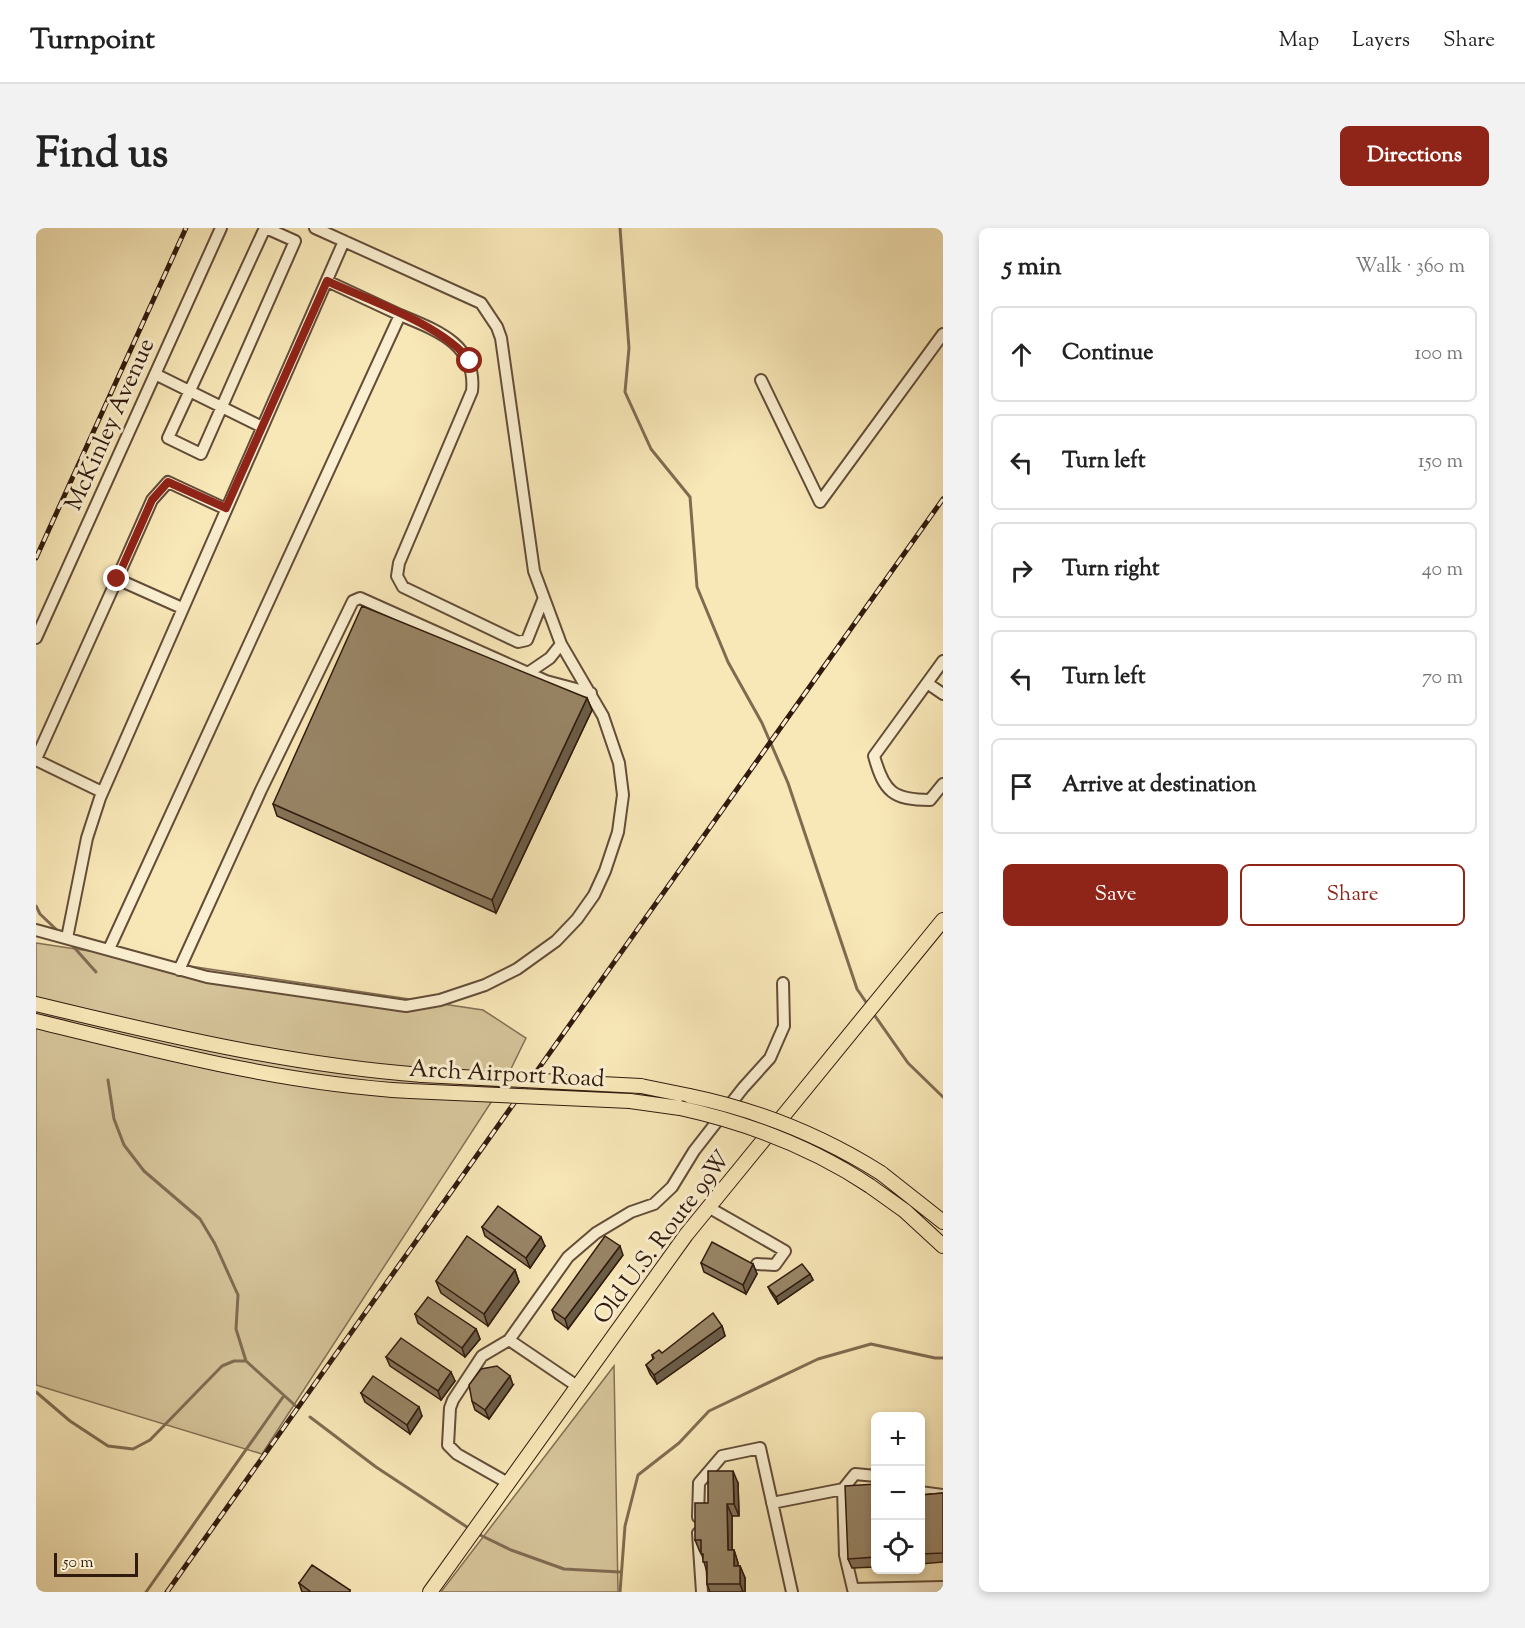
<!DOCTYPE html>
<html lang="en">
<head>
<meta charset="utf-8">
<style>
	body { margin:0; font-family:"Sorts Mill Goudy",serif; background:#f2f2f2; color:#222 }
	.controls { position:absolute; right:18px; bottom:18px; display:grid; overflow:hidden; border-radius:9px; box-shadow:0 3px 9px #0003 }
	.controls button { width:54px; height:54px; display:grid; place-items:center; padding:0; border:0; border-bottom:2px solid #e0e0e0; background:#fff; color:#222; font:30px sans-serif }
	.scale { position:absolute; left:18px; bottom:15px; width:84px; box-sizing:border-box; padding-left:6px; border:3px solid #311a0e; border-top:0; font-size:16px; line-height:21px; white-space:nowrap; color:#311a0e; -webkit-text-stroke:4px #faefd0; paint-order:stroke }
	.stop { position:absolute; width:18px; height:18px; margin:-14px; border:4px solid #8f2418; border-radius:50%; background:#fff }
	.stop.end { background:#8f2418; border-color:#fff; box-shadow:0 2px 6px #0008 }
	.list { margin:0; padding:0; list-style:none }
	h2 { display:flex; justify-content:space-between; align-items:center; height:78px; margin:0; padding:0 24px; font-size:26px }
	h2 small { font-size:20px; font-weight:400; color:#767676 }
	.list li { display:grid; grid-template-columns:39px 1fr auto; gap:18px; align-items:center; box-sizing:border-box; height:96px; margin:0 12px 12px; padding:0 12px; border:2px solid #e0e0e0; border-radius:9px }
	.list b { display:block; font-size:22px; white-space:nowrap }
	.list em { font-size:20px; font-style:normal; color:#767676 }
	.actions { display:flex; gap:12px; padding:18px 24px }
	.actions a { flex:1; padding:14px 0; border:2px solid #8f2418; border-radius:9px; text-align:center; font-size:21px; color:#8f2418 }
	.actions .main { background:#8f2418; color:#fff }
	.icon { flex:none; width:33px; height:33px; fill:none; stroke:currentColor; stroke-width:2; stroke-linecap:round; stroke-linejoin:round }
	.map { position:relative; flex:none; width:907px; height:1364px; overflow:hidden; border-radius:9px }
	header { display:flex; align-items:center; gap:36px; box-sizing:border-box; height:84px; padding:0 30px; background:#fff; border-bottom:2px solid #e0e0e0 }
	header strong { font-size:28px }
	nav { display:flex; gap:33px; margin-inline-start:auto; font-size:21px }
	.intro { display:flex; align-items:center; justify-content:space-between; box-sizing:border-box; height:144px; padding:0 36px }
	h1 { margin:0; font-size:42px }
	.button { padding:15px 27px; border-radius:9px; background:#8f2418; color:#fff; font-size:21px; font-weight:700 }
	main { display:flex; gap:36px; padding:0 36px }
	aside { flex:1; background:#fff; border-radius:9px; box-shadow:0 3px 9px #0003 }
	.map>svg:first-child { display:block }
	.green { fill:#d6c49a; stroke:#846f54; stroke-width:1.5 }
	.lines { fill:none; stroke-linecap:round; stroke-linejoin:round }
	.stream { stroke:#806b51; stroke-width:3 }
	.minor-casing { stroke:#634d38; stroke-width:14 }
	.major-casing { stroke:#311a0e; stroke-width:16 }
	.minor { stroke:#faefd0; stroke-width:10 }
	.major { stroke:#f8e7b7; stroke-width:14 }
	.rail-casing { stroke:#311a0e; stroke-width:5 }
	.rail { stroke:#faefd0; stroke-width:3; stroke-dasharray:9; stroke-linecap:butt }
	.major-bridge-casing { stroke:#311a0e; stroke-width:16; stroke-linecap:butt }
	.major-bridge { stroke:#f8e7b7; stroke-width:14 }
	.wall { fill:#837258; stroke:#311a0e; stroke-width:1.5 }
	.shaded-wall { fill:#6a5d47; stroke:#311a0e; stroke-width:1.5 }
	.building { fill:#988566; stroke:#311a0e; stroke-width:1.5 }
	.route { stroke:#8f2418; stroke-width:8 }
	.labels { text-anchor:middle; stroke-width:6; stroke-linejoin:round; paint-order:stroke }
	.street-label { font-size:24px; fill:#311a0e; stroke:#faefd0 }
</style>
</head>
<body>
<header>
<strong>Turnpoint</strong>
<nav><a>Map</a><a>Layers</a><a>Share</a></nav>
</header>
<div class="intro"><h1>Find us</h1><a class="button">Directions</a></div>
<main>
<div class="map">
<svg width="907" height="1364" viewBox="0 0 907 1364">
	<rect width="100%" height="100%" fill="#f8e7b7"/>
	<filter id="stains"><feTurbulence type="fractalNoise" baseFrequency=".00333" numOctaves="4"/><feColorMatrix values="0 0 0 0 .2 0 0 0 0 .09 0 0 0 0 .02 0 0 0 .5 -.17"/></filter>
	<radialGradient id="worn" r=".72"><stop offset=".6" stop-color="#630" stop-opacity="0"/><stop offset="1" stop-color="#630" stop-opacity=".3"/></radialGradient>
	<path class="green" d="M 0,715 L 447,782 L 490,810 L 469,853 L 226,1226 L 0,1157 Z
		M 578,1138 L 582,1364 L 405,1364 Z"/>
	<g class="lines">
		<path class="stream" d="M 584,0 L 593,120 L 589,164 L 615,221 L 654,269 L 661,359 L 692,434 L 726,495 L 752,555 L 821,761 L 832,777
			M 0,678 L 4,686 L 24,705
			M 35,716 L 60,744
			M 837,785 L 872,835 L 907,869
			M 72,852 L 78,891 L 88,917 L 108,943 L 164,991 L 179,1016 L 202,1067 L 200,1101 L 210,1133 L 262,1180
			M 0,1164 L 34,1193 L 72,1218 L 97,1221 L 114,1212 L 186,1138 L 198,1133 L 210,1133
			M 274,1189 L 340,1239 L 434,1301
			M 440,1305 L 475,1322 L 528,1341 L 584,1344
			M 110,1364 L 247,1169
			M 584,1364 L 589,1298 L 602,1247 L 643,1215 L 673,1183 L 782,1131 L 835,1116 L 899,1130 L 907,1130"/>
		<defs>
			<path id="minor" d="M 229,0 L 132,210 L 165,226 L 259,13 L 230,0
				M 364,87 C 400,102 441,116 436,163 L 363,335 L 361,348 L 367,359 L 482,414 L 491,412 L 507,372
				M 119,146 L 226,199
				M 725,152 L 784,274 L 907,106
				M 146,380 L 81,351 L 116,272 L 132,254 L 190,281
				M 0,410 L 185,0
				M 907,433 L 838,528 C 848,564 857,572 894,572 L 907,556
				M 492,445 L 514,430 L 525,416
				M 891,455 L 907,466
				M 0,531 L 81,351
				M 0,532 L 66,564
				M 0,702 L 171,749 L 370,778 L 404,772 L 449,757 L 481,741 L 520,713 L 541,691 L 558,667 L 569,643 L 582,604 L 587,567 L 583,535 L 567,488 L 525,416 L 498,343 L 465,110 L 461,99 L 445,75 L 279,0
				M 31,710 L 51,610 L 64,570 L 308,13
				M 73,721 L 364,87 L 291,53
				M 143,742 L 225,562 L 317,373 L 324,370 L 510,453 L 555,465
				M 672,979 L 749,1023 L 739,1037 L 721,1036
				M 473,1112 L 541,1158
				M 472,1255 L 421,1226 L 412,1217 L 414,1180 L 417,1172 L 446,1128 L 473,1112 L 532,1029 L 560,1005 L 595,984 L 618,976 L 636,959 L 658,923 L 707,860 L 734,830 L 748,798 L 747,755
				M 807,1261 L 809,1327 L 817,1361 L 907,1359
				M 884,1264 L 907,1267
				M 736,1275 L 807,1261 L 819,1246 L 840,1248
				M 662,1289 L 663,1255 L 686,1228 L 724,1220 L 756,1364
				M 662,1305 L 666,1364"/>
			<path id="major" d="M 0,776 C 128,807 254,837 386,847
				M 0,793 C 123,823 247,856 374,863
				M 605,858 L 654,868
				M 594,873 L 644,880
				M 845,945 L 907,994
				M 834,958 L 869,983 L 907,1018
				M 394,1364 L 650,1007 L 907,692"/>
		</defs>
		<use href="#minor" class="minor-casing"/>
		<use href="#major" class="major-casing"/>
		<use href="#minor" class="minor"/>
		<use href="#major" class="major"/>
		<defs>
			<path id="rail" d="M 0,330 L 150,0
				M 131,1364 L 907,271"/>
		</defs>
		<use href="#rail" class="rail-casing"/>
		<use href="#rail" class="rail"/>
		<defs>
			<path id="major-bridge" d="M 386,847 L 605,858
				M 374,863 L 594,873
				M 654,868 C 722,882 786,908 845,945
				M 644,880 C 712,895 777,920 834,958"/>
		</defs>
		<use href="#major-bridge" class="major-bridge-casing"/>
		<use href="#major-bridge" class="major-bridge"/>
	</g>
	<path class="wall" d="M 551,470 L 556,482 L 460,685 L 241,588 L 237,576 Z
		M 446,999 L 509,1018 L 494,1040 L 449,1008 Z
		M 587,1027 L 532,1101 L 519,1091 L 516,1082 Z
		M 665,1035 L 717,1036 L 721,1046 L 710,1066 L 668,1044 Z
		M 479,1042 L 483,1054 L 452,1098 L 405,1065 L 400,1053 Z
		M 774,1046 L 777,1052 L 742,1076 L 735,1065 L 732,1059 Z
		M 379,1086 L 440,1101 L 444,1111 L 429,1129 L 382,1095 Z
		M 686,1098 L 689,1108 L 621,1156 L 614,1146 L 610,1137 L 617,1131 L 616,1127 L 626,1125 Z
		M 350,1129 L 419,1153 L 405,1172 L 354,1138 Z
		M 477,1157 L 453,1191 L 439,1182 L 436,1173 Z
		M 325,1165 L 386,1188 L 374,1206 L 329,1174 Z
		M 702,1255 L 703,1288 L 696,1288 L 696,1322 L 698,1322 L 702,1335 L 702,1338 L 704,1338 L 709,1350 L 709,1364 L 674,1364 L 671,1356 L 671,1344 L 665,1324 L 664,1324 L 659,1312 L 672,1275 Z
		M 840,1256 L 840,1339 L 816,1340 L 812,1331 Z
		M 907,1265 L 907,1334 L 885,1336 L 885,1267 Z
		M 263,1355 L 314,1362 L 314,1364 L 266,1364 Z"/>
	<path class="shaded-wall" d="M 551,470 L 556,482 L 460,685 L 456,672 Z
		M 505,1009 L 509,1018 L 494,1040 L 490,1030 Z
		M 584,1018 L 587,1027 L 532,1101 L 529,1091 Z
		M 717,1036 L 721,1046 L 710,1066 L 707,1057 Z
		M 479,1042 L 483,1054 L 452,1098 L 448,1086 Z
		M 774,1046 L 777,1052 L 742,1076 L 740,1069 Z
		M 686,1098 L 689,1108 L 621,1156 L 618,1147 Z
		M 440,1101 L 444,1111 L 429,1129 L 426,1120 Z
		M 415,1144 L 419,1153 L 405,1172 L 402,1163 Z
		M 474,1148 L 477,1157 L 453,1191 L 449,1182 Z
		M 383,1179 L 386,1188 L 374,1206 L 371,1197 Z
		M 697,1243 L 702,1255 L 703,1288 L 698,1276 Z
		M 691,1276 L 696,1288 L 696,1335 L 692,1322 Z
		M 698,1322 L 702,1335 L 702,1350 L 698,1338 Z
		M 704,1338 L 709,1350 L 709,1364 L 707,1364 L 704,1356 Z"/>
	<path class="building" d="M 326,378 L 551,470 L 456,672 L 237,576 Z
		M 462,978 L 505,1009 L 490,1030 L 446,999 Z
		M 431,1008 L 479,1042 L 448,1086 L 400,1053 Z
		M 569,1008 L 584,1018 L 529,1091 L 516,1082 Z
		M 676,1014 L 717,1036 L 707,1057 L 665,1035 Z
		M 766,1036 L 774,1046 L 740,1069 L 732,1059 Z
		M 392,1069 L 440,1101 L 426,1120 L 379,1086 Z
		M 677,1085 L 686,1098 L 618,1147 L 610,1137 L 618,1130 L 616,1127 L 623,1122 L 626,1125 Z
		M 365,1110 L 415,1144 L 402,1163 L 350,1129 Z
		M 461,1138 L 474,1148 L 449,1182 L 436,1173 L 433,1157 L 445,1141 Z
		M 337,1148 L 383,1179 L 371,1197 L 325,1165 Z
		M 672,1243 L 697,1243 L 698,1276 L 691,1276 L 692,1322 L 698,1322 L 698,1338 L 704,1338 L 704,1356 L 671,1356 L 671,1334 L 667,1334 L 667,1326 L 665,1326 L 665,1312 L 659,1312 L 659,1275 L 672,1275 Z
		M 840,1256 L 840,1329 L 812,1331 L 809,1258 Z
		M 907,1265 L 907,1325 L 885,1326 L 885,1267 Z
		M 276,1337 L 314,1362 L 313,1364 L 275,1364 L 263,1355 Z"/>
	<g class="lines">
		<path class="route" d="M 81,351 L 116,272 L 132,254 L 190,280 L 291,53 C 334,73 405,96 434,133"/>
	</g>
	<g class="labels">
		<g class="street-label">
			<text transform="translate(73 196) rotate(-66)" y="8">McKinley Avenue</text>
			<text transform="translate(471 845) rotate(3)" y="8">Arch Airport Road</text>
			<text transform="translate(625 1009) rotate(-53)" y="8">Old U.S. Route 99W</text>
		</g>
	</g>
	<rect width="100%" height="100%" filter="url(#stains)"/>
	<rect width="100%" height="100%" fill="url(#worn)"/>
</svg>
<div class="controls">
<button>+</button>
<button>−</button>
<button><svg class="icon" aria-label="locate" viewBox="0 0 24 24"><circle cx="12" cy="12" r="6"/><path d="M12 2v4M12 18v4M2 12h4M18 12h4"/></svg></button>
</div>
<div class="scale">50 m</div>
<div class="stop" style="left:434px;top:133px"></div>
<div class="stop end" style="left:81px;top:351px"></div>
</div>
<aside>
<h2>5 min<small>Walk · 360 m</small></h2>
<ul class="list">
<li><svg class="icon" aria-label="ahead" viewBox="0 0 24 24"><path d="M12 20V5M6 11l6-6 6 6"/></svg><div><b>Continue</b></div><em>100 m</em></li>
<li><svg class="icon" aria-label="left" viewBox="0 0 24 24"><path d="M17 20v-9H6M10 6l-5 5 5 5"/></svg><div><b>Turn left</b></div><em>150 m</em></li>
<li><svg class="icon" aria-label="right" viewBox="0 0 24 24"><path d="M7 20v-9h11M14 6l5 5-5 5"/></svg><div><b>Turn right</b></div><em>40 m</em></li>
<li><svg class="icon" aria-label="left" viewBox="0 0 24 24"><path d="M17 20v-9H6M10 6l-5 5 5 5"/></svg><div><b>Turn left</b></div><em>70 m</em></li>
<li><svg class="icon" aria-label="arrive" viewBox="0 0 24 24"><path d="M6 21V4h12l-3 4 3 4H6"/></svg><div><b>Arrive at destination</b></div></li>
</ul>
<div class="actions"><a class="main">Save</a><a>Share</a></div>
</aside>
</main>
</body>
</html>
